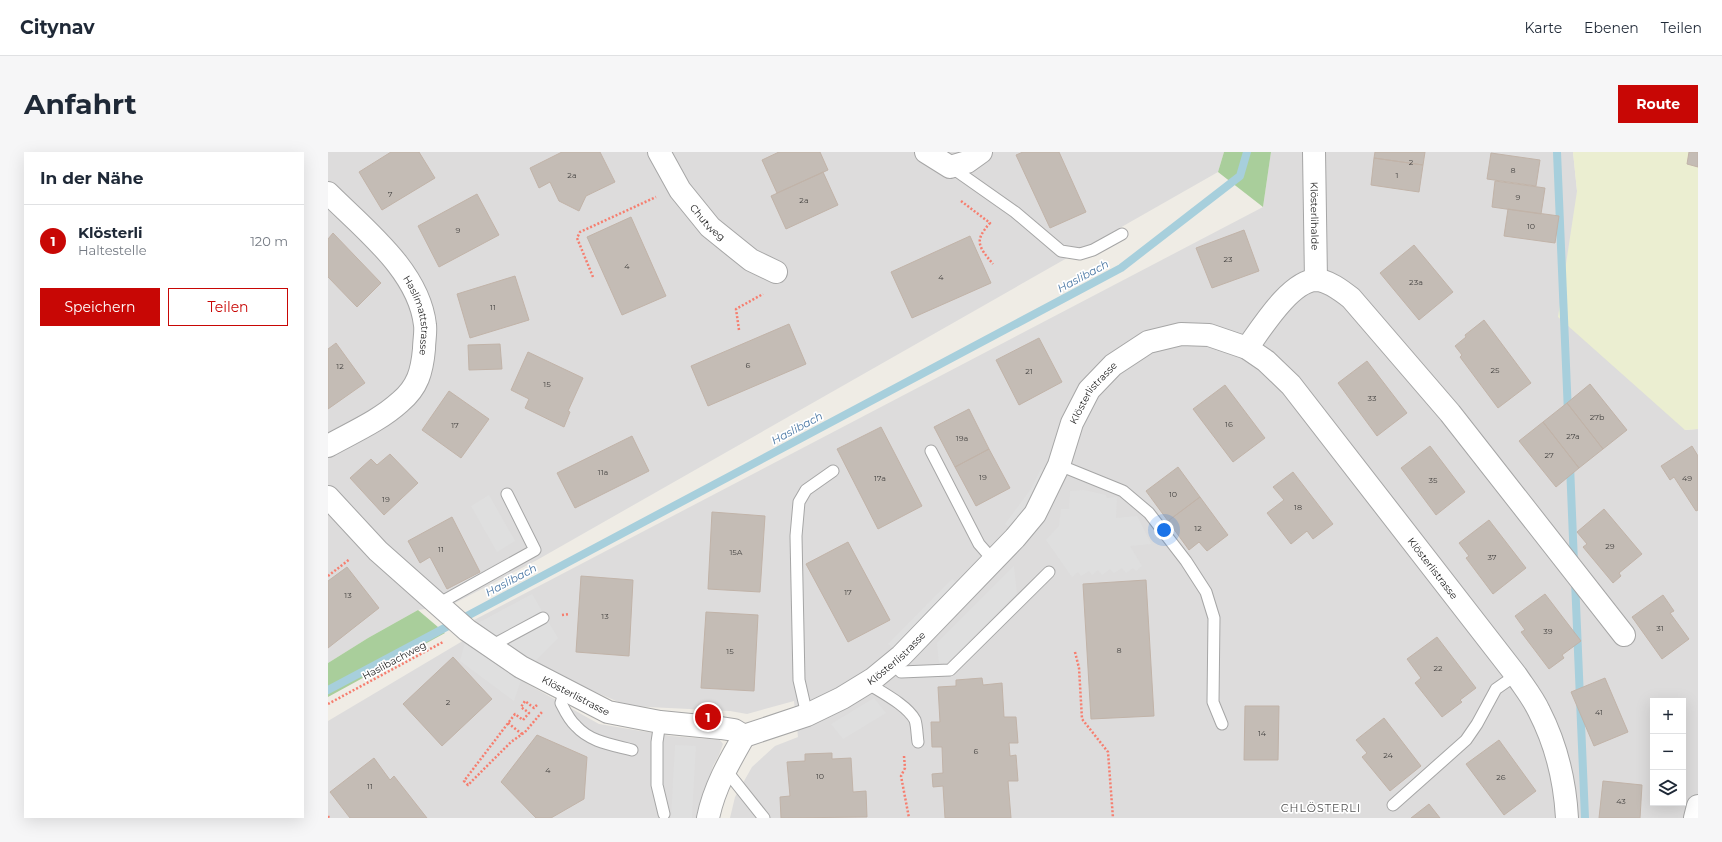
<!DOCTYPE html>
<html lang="de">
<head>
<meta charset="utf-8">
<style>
	body { margin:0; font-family:Montserrat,sans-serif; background:#f6f6f7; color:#1f2937 }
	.controls { position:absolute; right:12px; bottom:12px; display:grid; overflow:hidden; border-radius:0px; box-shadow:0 4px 16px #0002 }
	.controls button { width:36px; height:36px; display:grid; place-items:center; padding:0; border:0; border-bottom:1px solid #e0e1e3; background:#fff; color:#1f2937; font:20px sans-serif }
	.you { position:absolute; left:836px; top:378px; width:14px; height:14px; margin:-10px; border:3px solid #fff; border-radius:50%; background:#1a73e8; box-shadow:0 0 0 6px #1a73e833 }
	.badge { display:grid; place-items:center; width:26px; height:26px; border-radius:50%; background:#c80705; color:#fff; font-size:13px; font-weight:700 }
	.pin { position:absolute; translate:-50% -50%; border:2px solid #fff; box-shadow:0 1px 4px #0006 }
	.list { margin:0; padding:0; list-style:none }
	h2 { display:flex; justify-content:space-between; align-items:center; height:52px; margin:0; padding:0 16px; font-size:17px }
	h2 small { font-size:13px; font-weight:400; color:#747a83 }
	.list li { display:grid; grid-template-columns:26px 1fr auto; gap:12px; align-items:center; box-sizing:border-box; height:72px; padding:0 16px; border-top:1px solid #e0e1e3 }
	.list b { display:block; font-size:15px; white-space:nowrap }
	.list p { margin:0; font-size:13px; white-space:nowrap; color:#747a83 }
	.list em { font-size:13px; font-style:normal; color:#747a83 }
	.actions { display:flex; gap:8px; padding:12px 16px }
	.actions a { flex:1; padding:9px 0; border:1px solid #c80705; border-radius:0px; text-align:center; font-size:14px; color:#c80705 }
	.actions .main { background:#c80705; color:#fff }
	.icon { flex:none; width:22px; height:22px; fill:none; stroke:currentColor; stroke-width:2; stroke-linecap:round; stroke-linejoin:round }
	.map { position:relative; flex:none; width:1370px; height:666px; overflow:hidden; border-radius:0px }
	header { display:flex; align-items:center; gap:24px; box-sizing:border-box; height:56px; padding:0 20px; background:#fff; border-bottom:1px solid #e0e1e3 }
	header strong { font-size:19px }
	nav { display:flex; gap:22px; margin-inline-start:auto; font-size:14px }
	.intro { display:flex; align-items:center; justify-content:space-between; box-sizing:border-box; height:96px; padding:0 24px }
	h1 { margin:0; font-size:28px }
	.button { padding:10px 18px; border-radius:0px; background:#c80705; color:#fff; font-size:14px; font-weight:700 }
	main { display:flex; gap:24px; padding:0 24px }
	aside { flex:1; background:#fff; border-radius:0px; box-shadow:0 4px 16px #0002 }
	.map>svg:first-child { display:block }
	.residential { fill:#dddcdc; fill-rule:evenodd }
	.farmland { fill:#ebeed1 }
	.forest { fill:#a9ce9b }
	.parking { fill:#dfdfdf }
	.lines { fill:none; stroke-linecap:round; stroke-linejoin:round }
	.stream { stroke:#a7cfdc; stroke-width:8 }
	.building { fill:#c4bcb5; stroke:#c1b3a8 }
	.service-casing { stroke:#a6a6a6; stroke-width:13 }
	.minor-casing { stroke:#a6a6a6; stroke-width:24 }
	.path { stroke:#f67e6f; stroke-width:2.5; stroke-dasharray:2 2; stroke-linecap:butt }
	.service { stroke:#fff; stroke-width:11 }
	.minor { stroke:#fff; stroke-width:22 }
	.labels { text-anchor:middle; stroke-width:3.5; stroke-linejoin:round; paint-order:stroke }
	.number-label { font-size:8px; fill:#484644 }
	.street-label { font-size:10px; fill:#1f1f1f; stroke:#fff }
	.water-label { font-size:11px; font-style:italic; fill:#4a77a4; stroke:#fff }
	.neighbourhood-label { font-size:11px; letter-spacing:1px; fill:#525252; stroke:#fff }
</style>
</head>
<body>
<header>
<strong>Citynav</strong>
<nav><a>Karte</a><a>Ebenen</a><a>Teilen</a></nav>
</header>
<div class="intro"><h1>Anfahrt</h1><a class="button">Route</a></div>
<main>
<aside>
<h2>In der Nähe<small></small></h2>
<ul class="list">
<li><span class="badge">1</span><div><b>Klösterli</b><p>Haltestelle</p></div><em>120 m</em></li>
</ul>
<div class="actions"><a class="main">Speichern</a><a>Teilen</a></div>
</aside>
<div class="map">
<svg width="1370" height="666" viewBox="0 0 1370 666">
	<rect width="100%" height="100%" fill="#efece5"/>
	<path class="residential" d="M 0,0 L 896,0 L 890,20 L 209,408 L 123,453 L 90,458 L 40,486 L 0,511 Z
		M 943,0 L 1245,0 L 1249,39 L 1357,278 L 1370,277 L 1370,666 L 402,666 L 407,645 L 424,615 L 447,594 L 470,585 L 466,549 L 419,562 L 402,559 L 300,554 L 220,520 L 191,502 L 146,468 L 935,55 ZM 1325,549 L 1355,549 L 1355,651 L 1325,651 Z
		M 138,487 L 194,529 L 271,572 L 343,584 L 392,588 L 395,592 L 391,603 L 385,614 L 371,666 L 0,666 L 0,569 Z"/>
	<path class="farmland" d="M 1245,0 L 1370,0 L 1370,277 L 1357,278 L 1230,165 L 1249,39 Z"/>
	<path class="forest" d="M 896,0 L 943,0 L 935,55 L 890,20 Z
		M 90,458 L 117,481 L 0,545 L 0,511 L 40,486 Z"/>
	<path class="parking" d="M 713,317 L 720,321 L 684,378 L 677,372 L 703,337 Z
		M 756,338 L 778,343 L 779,346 L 789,345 L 788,366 L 809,364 L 823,392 L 802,394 L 814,414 L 808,419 L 805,416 L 798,421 L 794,416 L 786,421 L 782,417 L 774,423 L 770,418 L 764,423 L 761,419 L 753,424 L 750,420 L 744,425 L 718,388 L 731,374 L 733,357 L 741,357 L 742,339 Z
		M 161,343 L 187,389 L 169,400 L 143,354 Z
		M 686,414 L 689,441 L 619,511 L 611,511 L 609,491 Z
		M 624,427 L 630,432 L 566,497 L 560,492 Z
		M 204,442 L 230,486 L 205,511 L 191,502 L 150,471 Z
		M 138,487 L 193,528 L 186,549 L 132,509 Z
		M 546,546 L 558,561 L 515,587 L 503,572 Z
		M 347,593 L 368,594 L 364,666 L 343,666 Z"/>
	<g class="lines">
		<path class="stream" d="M 1229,0 L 1240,261
			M 1242,313 L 1246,411
			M 1247,428 L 1257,666
			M 0,538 L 793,116 L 912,24 L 919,0"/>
	</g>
	<path class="building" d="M 63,0 L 91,0 L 107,26 L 54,58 L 31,20 Z
		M 234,0 L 272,0 L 287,30 L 258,44 L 251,59 L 231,49 L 222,30 L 211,36 L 202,16 Z
		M 451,0 L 492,0 L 500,18 L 449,41 L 434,8 Z
		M 695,0 L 731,0 L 758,60 L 722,76 L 688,3 Z
		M 1047,0 L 1097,0 L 1095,13 L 1046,6 Z
		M 1361,0 L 1370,0 L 1370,15 L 1359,12 Z
		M 1163,1 L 1212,8 L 1208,34 L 1159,27 Z
		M 1046,6 L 1095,13 L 1091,40 L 1043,33 Z
		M 495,20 L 510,53 L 458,77 L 443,44 Z
		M 1167,29 L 1217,36 L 1213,62 L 1164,55 Z
		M 149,42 L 171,83 L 111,115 L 90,74 Z
		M 1180,57 L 1231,64 L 1227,91 L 1176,84 Z
		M 303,65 L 338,144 L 294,163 L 259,85 Z
		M 916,78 L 931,119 L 884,136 L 868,96 Z
		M 5,81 L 53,131 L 29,155 L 0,125 L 0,87 Z
		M 642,84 L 663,131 L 584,166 L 563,120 Z
		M 1086,93 L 1125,140 L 1091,168 L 1052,121 Z
		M 187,124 L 201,168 L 142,186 L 129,142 Z
		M 1156,168 L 1203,231 L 1170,256 L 1132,205 L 1134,203 L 1127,194 L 1138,185 L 1137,183 Z
		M 461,172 L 478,212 L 380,254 L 363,214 Z
		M 711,186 L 734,230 L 691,253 L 668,208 Z
		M 8,191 L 37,231 L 0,257 L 0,197 Z
		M 172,192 L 174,217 L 141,218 L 140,193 Z
		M 200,200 L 255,226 L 240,259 L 242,260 L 236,275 L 197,256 L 201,247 L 183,238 Z
		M 1039,209 L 1079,261 L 1049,284 L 1010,231 Z
		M 1262,232 L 1299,278 L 1275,297 L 1239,251 Z
		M 897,233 L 937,286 L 905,310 L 865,257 Z
		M 121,239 L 161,267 L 133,306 L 94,278 Z
		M 1239,251 L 1275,297 L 1251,316 L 1215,270 Z
		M 641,257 L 661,297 L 627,315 L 606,275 Z
		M 1215,270 L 1251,316 L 1228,335 L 1191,289 Z
		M 553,275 L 594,354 L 550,377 L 509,297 Z
		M 304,284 L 321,319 L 247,356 L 229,321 Z
		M 1102,294 L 1137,340 L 1108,363 L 1073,316 Z
		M 1364,294 L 1370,304 L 1370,358 L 1368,359 L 1346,325 L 1342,328 L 1333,314 Z
		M 661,297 L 682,336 L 648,354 L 627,315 Z
		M 62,302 L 90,331 L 56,363 L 22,326 L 43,307 L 49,313 Z
		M 850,315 L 872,345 L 840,369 L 818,339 Z
		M 965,320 L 1005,372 L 985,387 L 979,379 L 963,392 L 939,361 L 956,348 L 945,335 Z
		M 872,345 L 900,383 L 879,399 L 871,390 L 861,398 L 840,369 Z
		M 1276,357 L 1314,402 L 1291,421 L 1293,424 L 1285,431 L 1255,395 L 1259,392 L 1249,380 Z
		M 384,360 L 437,364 L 432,440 L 380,437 Z
		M 124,365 L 152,420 L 119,437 L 102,405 L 92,411 L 80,389 Z
		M 1161,368 L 1198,416 L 1165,442 L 1138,406 L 1141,404 L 1131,391 Z
		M 520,390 L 562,468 L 520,490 L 478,412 Z
		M 19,415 L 51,456 L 0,496 L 0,429 Z
		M 253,424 L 305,428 L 301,504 L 248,500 Z
		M 818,428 L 826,564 L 763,567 L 755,432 Z
		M 1217,442 L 1253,489 L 1234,503 L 1236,506 L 1221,517 L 1193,480 L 1197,478 L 1187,464 Z
		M 1335,443 L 1346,459 L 1342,461 L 1361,487 L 1334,507 L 1304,465 Z
		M 378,460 L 430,463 L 426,539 L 373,536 Z
		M 1109,485 L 1148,536 L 1132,548 L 1134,550 L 1114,565 L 1087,531 L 1093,526 L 1079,507 Z
		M 125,505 L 164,547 L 114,594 L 75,552 Z
		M 654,526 L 655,533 L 674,531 L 676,565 L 688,565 L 690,591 L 681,591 L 682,604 L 688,603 L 690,629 L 680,629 L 683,666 L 617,666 L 615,634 L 605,635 L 604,622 L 615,621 L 614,595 L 604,595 L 603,570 L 612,570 L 610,535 L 628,534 L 628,528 Z
		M 1277,526 L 1300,580 L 1266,594 L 1243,540 Z
		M 917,554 L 951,554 L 950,608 L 916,608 Z
		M 1056,566 L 1093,614 L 1062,639 L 1034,605 L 1039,601 L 1028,588 Z
		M 209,583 L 259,605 L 256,647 L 223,666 L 208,666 L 173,630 Z
		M 1171,588 L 1208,639 L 1176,663 L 1138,612 Z
		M 504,601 L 504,607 L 523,606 L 525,640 L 538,639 L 539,665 L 453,666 L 452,645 L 462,644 L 459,610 L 477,609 L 477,602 Z
		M 46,606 L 62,628 L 66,624 L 99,666 L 22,666 L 2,640 Z
		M 1275,629 L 1314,633 L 1312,666 L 1271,666 Z
		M 1101,652 L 1112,666 L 1083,666 Z"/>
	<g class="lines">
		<defs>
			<path id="service" d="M 623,15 L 687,60 L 733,99 L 752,102 L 765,98 L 794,82
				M 603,299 L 651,392 L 665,408
				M 731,313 L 795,339 L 821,361 L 858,409 L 878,440 L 886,466 L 885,550 L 894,572
				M 110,452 L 207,398 L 179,342
				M 163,494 L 215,466
				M 565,511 L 573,520 L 622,518 L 721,420
				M 539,531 C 553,540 579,553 587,568 C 589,574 589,584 590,590
				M 237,538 L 233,551 C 237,559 241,568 248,574 C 262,590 285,593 304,598
				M 479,563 L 471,528 L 468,384 L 471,350 L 478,338 L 505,319
				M 332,570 L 329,590 L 329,633 L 336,662
				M 397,617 L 436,666
				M 1065,653 L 1138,588 L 1149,572 L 1168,537 L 1188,523"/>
			<g id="minor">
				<path id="s1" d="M 331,0 L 352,38 L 382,75 L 423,108 L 448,120"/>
				<path d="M 598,0 L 622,15 L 639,10 L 653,0"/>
				<path id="s2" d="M 986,0 L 988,128"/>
				<path id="s3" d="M 0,41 C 36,77 91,119 97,173 C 98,180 96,189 96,197 C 94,219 90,235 72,250 C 51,269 25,280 0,294"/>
				<path d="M 919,196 C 933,177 962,129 988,128 C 1000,128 1014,139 1023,146 L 1122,261 L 1296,483"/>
				<path id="s4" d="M 0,345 L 50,399 L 139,478 L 193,515 L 280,560 L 332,570 L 393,576 L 406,578 L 416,584 L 479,563 L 514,546 L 545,527 L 573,504 L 687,386 L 707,362 L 731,313 L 744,271 L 761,238 L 785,213 L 820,190 L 853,182 L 881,183 L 919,196 L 938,209 L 963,233 L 1188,523 C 1196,535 1205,546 1211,559 C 1228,592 1237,630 1239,666"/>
				<path d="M 380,666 C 386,636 401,610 416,584"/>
				<path d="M 1367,666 L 1370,654"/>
			</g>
		</defs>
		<use href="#service" class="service-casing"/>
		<use href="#minor" class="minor-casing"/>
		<path class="path" d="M 633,49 L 662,71 C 646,89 650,94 665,112
			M 265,125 L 249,86 L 252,80 L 328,45
			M 411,178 L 408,157 L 435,142
			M 0,424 L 22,407
			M 234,463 L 241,462
			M 747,500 L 751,516 L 754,567 L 780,600 L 785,666
			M 0,552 L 115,490
			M 209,553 L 206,556 L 197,549 L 193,555 L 201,561 L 195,568 L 187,562 L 136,629 L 140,633 L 183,590 L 197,580 L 214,560
			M 180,571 L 194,582
			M 576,604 L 577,616 L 573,624 L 581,666
			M 0,664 L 1,666"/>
		<use href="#service" class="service"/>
		<use href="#minor" class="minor"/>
	</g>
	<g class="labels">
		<g class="number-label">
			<text x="1083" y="13">2</text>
			<text x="1185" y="21">8</text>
			<text x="244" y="26">2a</text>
			<text x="1069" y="26">1</text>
			<text x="62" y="45">7</text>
			<text x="1190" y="48">9</text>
			<text x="476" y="51">2a</text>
			<text x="1203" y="77">10</text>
			<text x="130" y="81">9</text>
			<text x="900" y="110">23</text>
			<text x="299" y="117">4</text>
			<text x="613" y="128">4</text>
			<text x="1088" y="133">23a</text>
			<text x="165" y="158">11</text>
			<text x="420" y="216">6</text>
			<text x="12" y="217">12</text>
			<text x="1167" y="221">25</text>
			<text x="701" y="222">21</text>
			<text x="219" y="235">15</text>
			<text x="1044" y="249">33</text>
			<text x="1269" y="268">27b</text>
			<text x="901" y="275">16</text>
			<text x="127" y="276">17</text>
			<text x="1245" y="287">27a</text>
			<text x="634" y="289">19a</text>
			<text x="1221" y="306">27</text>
			<text x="275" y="323">11a</text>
			<text x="655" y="328">19</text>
			<text x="552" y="329">17a</text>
			<text x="1359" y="329">49</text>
			<text x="1105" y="331">35</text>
			<text x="845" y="345">10</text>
			<text x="58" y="350">19</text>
			<text x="970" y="358">18</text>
			<text x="870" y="379">12</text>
			<text x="1282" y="397">29</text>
			<text x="113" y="400">11</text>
			<text x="408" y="403">15A</text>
			<text x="1164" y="408">37</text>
			<text x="520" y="443">17</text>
			<text x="20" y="446">13</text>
			<text x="277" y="467">13</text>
			<text x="1332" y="479">31</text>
			<text x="1220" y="482">39</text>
			<text x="791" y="501">8</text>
			<text x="402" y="502">15</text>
			<text x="1110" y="519">22</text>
			<text x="120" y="553">2</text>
			<text x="1271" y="563">41</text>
			<text x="934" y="584">14</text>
			<text x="648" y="602">6</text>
			<text x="1060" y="606">24</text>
			<text x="220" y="621">4</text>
			<text x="492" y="627">10</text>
			<text x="1173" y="628">26</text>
			<text x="42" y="637">11</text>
			<text x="1293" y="652">43</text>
		</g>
		<g class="street-label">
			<text dy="4" stroke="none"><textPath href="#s2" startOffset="64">Klösterlihalde</textPath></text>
			<text dy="4" stroke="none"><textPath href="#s1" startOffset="86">Chutweg</textPath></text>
			<text dy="4" stroke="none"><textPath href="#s3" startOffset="156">Haslimattstrasse</textPath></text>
			<text dy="4" stroke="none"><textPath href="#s4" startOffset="1004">Klösterlistrasse</textPath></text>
			<text dy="4" stroke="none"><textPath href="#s4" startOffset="1472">Klösterlistrasse</textPath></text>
			<text dy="4" stroke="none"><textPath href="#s4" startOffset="668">Klösterlistrasse</textPath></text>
			<text transform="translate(66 508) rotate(-28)" y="4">Haslibachweg</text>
			<text dy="4" stroke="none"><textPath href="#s4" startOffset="320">Klösterlistrasse</textPath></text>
		</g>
		<g class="water-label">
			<text transform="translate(755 124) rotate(-28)" y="4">Haslibach</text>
			<text transform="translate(469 276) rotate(-28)" y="4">Haslibach</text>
			<text transform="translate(183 428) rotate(-28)" y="4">Haslibach</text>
		</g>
		<g class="neighbourhood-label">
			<text x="993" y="660">CHLÖSTERLI</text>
		</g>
	</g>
</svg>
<div class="controls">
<button>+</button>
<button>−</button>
<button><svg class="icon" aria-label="layers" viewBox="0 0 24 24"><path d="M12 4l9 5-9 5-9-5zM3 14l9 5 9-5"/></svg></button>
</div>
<div class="you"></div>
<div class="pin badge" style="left:380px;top:565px">1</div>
</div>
</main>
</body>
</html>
